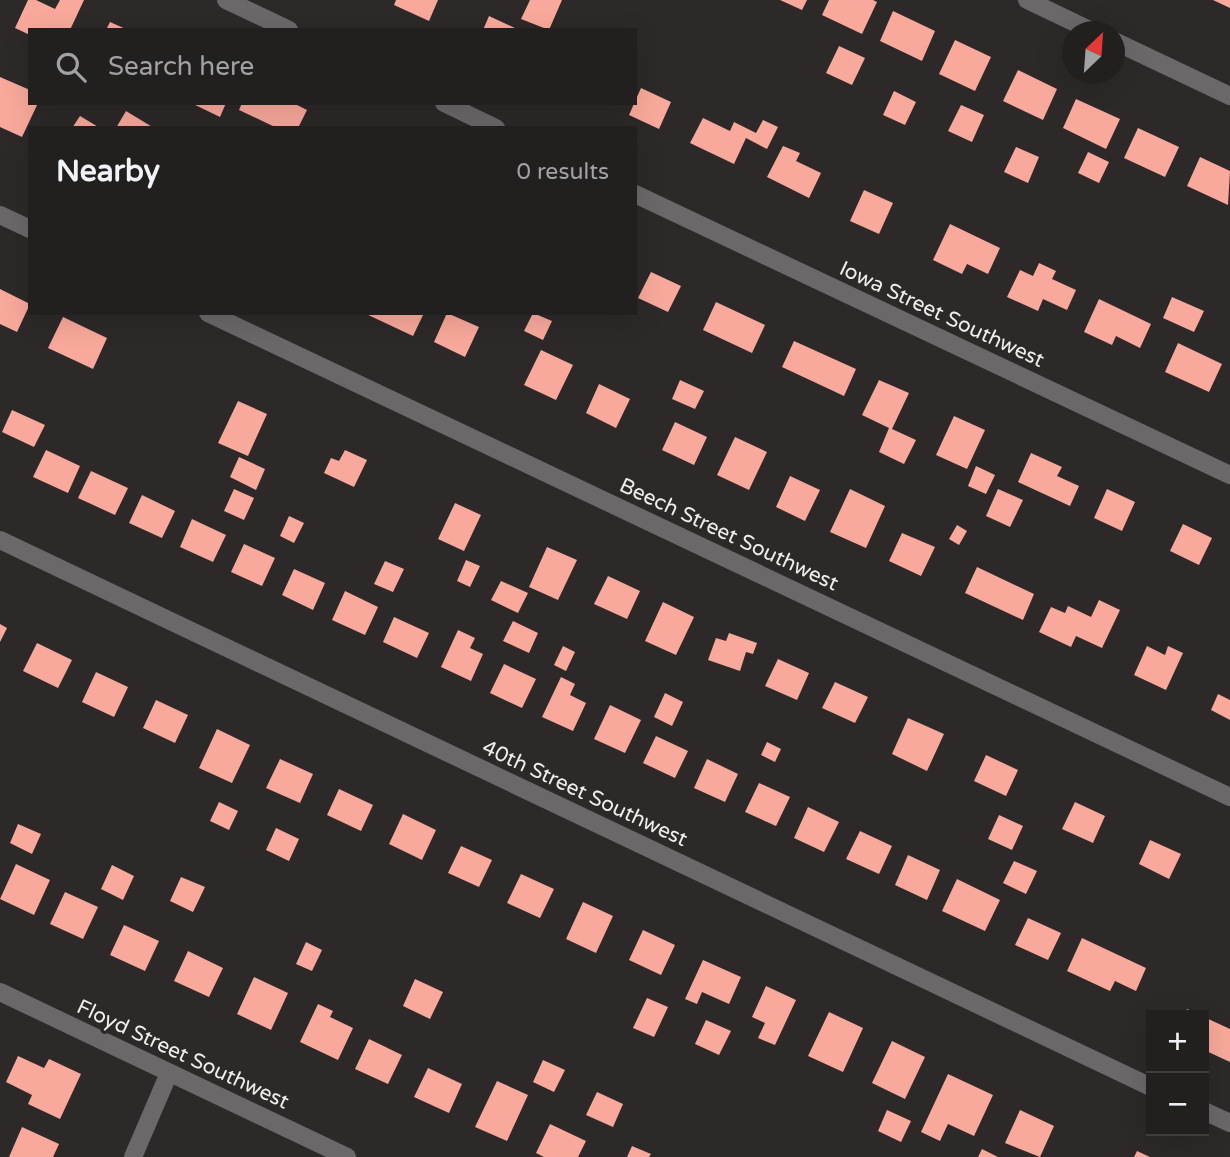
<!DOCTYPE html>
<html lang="en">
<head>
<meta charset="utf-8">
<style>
	body { margin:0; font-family:"Varela Round",sans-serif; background:#2a2728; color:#f1f3f6 }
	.controls { position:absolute; right:21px; bottom:21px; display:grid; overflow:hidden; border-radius:0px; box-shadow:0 7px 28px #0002 }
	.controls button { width:63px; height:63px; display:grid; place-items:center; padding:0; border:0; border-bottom:2px solid #3f3d3d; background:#221f1f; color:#f1f3f6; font:35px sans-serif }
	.compass { position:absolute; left:1062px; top:21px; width:63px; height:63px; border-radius:50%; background:#221f1f; box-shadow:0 7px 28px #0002; rotate:25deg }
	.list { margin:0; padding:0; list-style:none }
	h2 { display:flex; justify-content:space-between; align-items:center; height:91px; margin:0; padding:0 28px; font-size:30px }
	h2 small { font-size:23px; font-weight:400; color:#a2a2a4 }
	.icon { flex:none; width:38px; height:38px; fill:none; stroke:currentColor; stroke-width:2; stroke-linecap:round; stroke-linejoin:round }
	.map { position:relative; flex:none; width:1230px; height:1157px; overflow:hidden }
	.search { position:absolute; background:#221f1f; box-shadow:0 7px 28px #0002; left:28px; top:28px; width:609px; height:77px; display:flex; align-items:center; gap:18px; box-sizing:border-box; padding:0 24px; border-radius:0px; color:#a2a2a4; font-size:26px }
	.panel { position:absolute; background:#221f1f; box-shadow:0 7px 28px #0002; left:28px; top:126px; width:609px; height:189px; border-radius:0px }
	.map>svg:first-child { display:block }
	.building { fill:#f8a99b }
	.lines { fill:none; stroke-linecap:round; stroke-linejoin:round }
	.minor { stroke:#6a6868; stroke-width:18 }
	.labels { text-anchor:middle; stroke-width:7; stroke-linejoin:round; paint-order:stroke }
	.street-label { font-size:21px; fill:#f0edec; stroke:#2e2929 }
</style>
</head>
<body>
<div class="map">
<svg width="1230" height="1157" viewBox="0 0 1230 1157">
	<rect width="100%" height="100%" fill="#2e2929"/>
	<path class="building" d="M 28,0 L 36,0 L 55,9 L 60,0 L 84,0 L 70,30 L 30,30 L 30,35 L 15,28 Z
		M 396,0 L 438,0 L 429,21 L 394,5 Z
		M 530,0 L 562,0 L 549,30 L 521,19 Z
		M 780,0 L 807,0 L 802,10 Z
		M 829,0 L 873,0 L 877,2 L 862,34 L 822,15 Z
		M 1213,0 L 1230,0 L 1230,8 Z
		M 893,11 L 935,31 L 922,61 L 880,41 Z
		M 489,16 L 519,30 L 483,30 Z
		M 110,22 L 128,30 L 106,30 Z
		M 955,40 L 991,57 L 975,91 L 939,74 Z
		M 839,46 L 865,58 L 852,85 L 826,73 Z
		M 1018,70 L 1057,89 L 1043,120 L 1003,101 Z
		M 0,77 L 30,90 L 30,103 L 38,103 L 22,137 L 0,127 Z
		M 641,88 L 671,102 L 659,129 L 629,115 Z
		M 894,91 L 916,102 L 905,125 L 883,115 Z
		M 1076,99 L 1120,119 L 1106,149 L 1063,128 Z
		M 191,103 L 226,103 L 220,117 Z
		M 242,103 L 293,103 L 307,110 L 298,128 L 277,128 L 239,110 Z
		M 961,105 L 984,115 L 972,142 L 948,131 Z
		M 126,111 L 154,128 L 116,128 Z
		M 80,116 L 100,128 L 72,128 Z
		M 703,118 L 730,131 L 734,122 L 756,133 L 763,120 L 778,127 L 767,149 L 746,138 L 734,164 L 690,143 Z
		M 1138,128 L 1179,147 L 1165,177 L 1124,158 Z
		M 783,146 L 800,153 L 796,161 L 821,173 L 809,198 L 767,177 Z
		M 1016,147 L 1039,157 L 1028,183 L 1004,172 Z
		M 1088,152 L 1109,162 L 1099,183 L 1078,173 Z
		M 1200,157 L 1230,171 L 1228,205 L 1187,186 Z
		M 864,190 L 893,203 L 879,234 L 850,221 Z
		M 950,224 L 1000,248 L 988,274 L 967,264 L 962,274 L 933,260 Z
		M 1039,263 L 1056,271 L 1052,279 L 1076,290 L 1067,310 L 1043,299 L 1038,311 L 1007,297 L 1020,270 L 1033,276 Z
		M 651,272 L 681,286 L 668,312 L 638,298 Z
		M 0,289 L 30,304 L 17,332 L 0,324 Z
		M 1172,297 L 1204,311 L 1194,332 L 1163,318 Z
		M 1099,299 L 1151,324 L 1140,348 L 1116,336 L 1112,345 L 1084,332 Z
		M 716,302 L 765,325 L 752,353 L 703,330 Z
		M 364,313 L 424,313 L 413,336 Z
		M 447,313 L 479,327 L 465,357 L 434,342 Z
		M 533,313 L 552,321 L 543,340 L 524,331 Z
		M 63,317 L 107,338 L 93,369 L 48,348 Z
		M 794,341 L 856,369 L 844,396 L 782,367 Z
		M 1178,343 L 1222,364 L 1209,392 L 1165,372 Z
		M 541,350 L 573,365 L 556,400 L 524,385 Z
		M 680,380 L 704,391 L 695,409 L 672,399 Z
		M 879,380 L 909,393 L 892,429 L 916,440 L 904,464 L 879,452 L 889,428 L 862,415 Z
		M 599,384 L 630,399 L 616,428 L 586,413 Z
		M 238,401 L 267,414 L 248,456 L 218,443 Z
		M 12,410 L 45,425 L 34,447 L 2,432 Z
		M 954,416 L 985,430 L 967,469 L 936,455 Z
		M 675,422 L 707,437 L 694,465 L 662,450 Z
		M 735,437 L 767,452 L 749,490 L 717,475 Z
		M 46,450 L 80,466 L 68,493 L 33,477 Z
		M 345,450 L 367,460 L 354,487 L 324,473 L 331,458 L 339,461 Z
		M 1031,453 L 1062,467 L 1057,476 L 1079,486 L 1070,506 L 1018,482 Z
		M 239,457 L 265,469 L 256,490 L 230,477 Z
		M 976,466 L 995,475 L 986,494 L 968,486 Z
		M 91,471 L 128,488 L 115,515 L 78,498 Z
		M 790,476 L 820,490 L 805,521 L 776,507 Z
		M 234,489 L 254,498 L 244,520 L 224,511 Z
		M 850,489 L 885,506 L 866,548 L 830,532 Z
		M 998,489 L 1023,500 L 1010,527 L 986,516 Z
		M 1107,489 L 1135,502 L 1122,531 L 1094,518 Z
		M 142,495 L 175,511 L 162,538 L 129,523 Z
		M 455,503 L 481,515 L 464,551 L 438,539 Z
		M 289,516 L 304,523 L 294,543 L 280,536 Z
		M 192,519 L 226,535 L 213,562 L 180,547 Z
		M 1183,524 L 1212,538 L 1199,565 L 1170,551 Z
		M 957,525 L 967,531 L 959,545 L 949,539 Z
		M 902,533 L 935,547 L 921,576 L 889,561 Z
		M 244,544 L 275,558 L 262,586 L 231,572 Z
		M 547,547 L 577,560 L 558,600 L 529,587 Z
		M 466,560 L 480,566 L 470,587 L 457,581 Z
		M 385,561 L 404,569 L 393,592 L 374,584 Z
		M 977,567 L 1034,594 L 1023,620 L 965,593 Z
		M 294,569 L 325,583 L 313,610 L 282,595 Z
		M 608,576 L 640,591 L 627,619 L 594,604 Z
		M 501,581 L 528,593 L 518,613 L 491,600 Z
		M 345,591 L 378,607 L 365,635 L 332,620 Z
		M 1099,600 L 1120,610 L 1102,648 L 1076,636 L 1071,647 L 1039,632 L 1051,607 L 1065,613 L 1068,606 L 1091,617 Z
		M 663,602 L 694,617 L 676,655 L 645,641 Z
		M 394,617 L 429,633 L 417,658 L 383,642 Z
		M 513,621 L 538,633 L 529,653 L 503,641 Z
		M 0,624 L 7,628 L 0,642 Z
		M 458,630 L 475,638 L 470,648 L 483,654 L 471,681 L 441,667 Z
		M 729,633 L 757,643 L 753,654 L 746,652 L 740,671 L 708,660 L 716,638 L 726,641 Z
		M 37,643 L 72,660 L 58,688 L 23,671 Z
		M 563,646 L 575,652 L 566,671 L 554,665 Z
		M 1147,646 L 1165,655 L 1168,646 L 1183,653 L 1166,690 L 1134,675 Z
		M 778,659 L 809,673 L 797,700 L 765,686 Z
		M 504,664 L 536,679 L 522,708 L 490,693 Z
		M 96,672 L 128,687 L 114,717 L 82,702 Z
		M 561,677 L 575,684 L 570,695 L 586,703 L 573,731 L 542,717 Z
		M 835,682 L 868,697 L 855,723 L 822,708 Z
		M 665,693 L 683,702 L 672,726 L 654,717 Z
		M 1218,694 L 1230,700 L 1230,720 L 1211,710 Z
		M 156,700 L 188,715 L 175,743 L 143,728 Z
		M 610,705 L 641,720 L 625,753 L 594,739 Z
		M 908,718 L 944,734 L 927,771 L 892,754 Z
		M 217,729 L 250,745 L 232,783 L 199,768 Z
		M 656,736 L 688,751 L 675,778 L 643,763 Z
		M 767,742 L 781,749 L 775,762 L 761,755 Z
		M 986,755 L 1018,770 L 1006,796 L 974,781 Z
		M 280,759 L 313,774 L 300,803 L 266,788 Z
		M 707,759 L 738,774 L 725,802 L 694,788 Z
		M 759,783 L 790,797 L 776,826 L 745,812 Z
		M 339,789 L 373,805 L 361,831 L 327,815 Z
		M 219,802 L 238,811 L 229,830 L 210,821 Z
		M 1075,802 L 1105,816 L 1093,843 L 1062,829 Z
		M 808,807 L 839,822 L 824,852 L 794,838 Z
		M 403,814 L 436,830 L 422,860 L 389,844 Z
		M 999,815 L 1023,826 L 1012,850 L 988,839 Z
		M 18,824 L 41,834 L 32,854 L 10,843 Z
		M 276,828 L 299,839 L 289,861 L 266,850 Z
		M 860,831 L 892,846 L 879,874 L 846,859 Z
		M 1150,840 L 1181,854 L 1169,879 L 1139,864 Z
		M 461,846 L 492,860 L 479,887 L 448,873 Z
		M 908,855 L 940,870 L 927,900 L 895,885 Z
		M 1014,861 L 1037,871 L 1026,894 L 1003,883 Z
		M 16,864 L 50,880 L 34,915 L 0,899 Z
		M 112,865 L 134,876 L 123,900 L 101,889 Z
		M 521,874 L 554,889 L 540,918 L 507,903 Z
		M 181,877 L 205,887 L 193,912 L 170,901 Z
		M 957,879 L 1000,900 L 985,931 L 942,911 Z
		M 65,892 L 98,907 L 83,939 L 50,924 Z
		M 583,902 L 613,916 L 596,953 L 566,939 Z
		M 1028,918 L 1061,933 L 1048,960 L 1015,945 Z
		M 124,925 L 159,941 L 145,971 L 110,955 Z
		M 643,930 L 675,945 L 661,975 L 629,960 Z
		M 1082,938 L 1146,968 L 1136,991 L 1115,981 L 1110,991 L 1067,971 Z
		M 306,942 L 322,950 L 312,971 L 296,964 Z
		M 188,951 L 223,968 L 209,997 L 174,981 Z
		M 703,960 L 741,977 L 729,1004 L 702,992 L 697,1004 L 685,999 Z
		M 254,977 L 288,993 L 271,1030 L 237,1014 Z
		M 415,979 L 443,992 L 430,1019 L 403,1006 Z
		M 766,986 L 796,1000 L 775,1045 L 758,1038 L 765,1023 L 752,1017 Z
		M 647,998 L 668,1007 L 654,1037 L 633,1028 Z
		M 318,1004 L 333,1011 L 330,1017 L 353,1028 L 338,1060 L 300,1042 Z
		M 1187,1009 L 1200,1015 L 1185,1015 Z
		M 829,1012 L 863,1028 L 843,1072 L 808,1056 Z
		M 1204,1017 L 1230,1029 L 1230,1062 L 1204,1050 Z
		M 706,1020 L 731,1031 L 719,1055 L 695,1044 Z
		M 369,1039 L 402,1055 L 388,1084 L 355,1069 Z
		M 892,1041 L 925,1057 L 905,1099 L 872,1083 Z
		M 18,1056 L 44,1068 L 49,1059 L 81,1074 L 60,1119 L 28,1104 L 32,1095 L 6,1082 Z
		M 543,1060 L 565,1070 L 554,1092 L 533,1082 Z
		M 428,1068 L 462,1084 L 449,1113 L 414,1097 Z
		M 948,1074 L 993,1095 L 974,1136 L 948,1124 L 940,1141 L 921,1132 Z
		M 497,1081 L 528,1095 L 507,1141 L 475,1127 Z
		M 597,1092 L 623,1104 L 613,1127 L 586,1115 Z
		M 887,1110 L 911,1121 L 901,1142 L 878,1131 Z
		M 1020,1110 L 1054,1126 L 1040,1157 L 1005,1143 Z
		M 550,1124 L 586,1141 L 578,1157 L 544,1157 L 536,1153 Z
		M 22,1127 L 59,1144 L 53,1157 L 9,1157 Z
		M 632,1146 L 651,1154 L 649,1157 L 627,1157 Z
		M 982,1149 L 998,1157 L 978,1157 Z
		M 1137,1151 L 1150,1157 L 1134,1157 Z"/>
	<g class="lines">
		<path class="minor" d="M 226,0 L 289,30
			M 1027,0 L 1094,32
			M 1114,41 L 1230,96
			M 444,103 L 496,128
			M 635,194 L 1230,475
			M 0,215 L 30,229
			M 208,313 L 1230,797
			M 0,540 L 1151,1087
			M 0,992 L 347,1157
			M 1204,1111 L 1230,1123
			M 133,1157 L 169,1073"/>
	</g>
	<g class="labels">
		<g class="street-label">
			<text transform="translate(942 314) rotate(25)" y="7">Iowa Street Southwest</text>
			<text transform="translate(729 534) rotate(25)" y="7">Beech Street Southwest</text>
			<text transform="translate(585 793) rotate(25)" y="7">40th Street Southwest</text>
			<text transform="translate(183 1054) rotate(25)" y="7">Floyd Street Southwest</text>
		</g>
	</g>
</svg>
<div class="controls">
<button>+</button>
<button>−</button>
</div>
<svg class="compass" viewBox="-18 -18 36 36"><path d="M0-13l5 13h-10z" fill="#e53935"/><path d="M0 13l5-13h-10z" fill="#a2a2a4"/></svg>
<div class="search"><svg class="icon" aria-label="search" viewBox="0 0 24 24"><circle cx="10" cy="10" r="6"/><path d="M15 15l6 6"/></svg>Search here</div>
<section class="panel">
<h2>Nearby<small>0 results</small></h2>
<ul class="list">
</ul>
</section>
</div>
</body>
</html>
